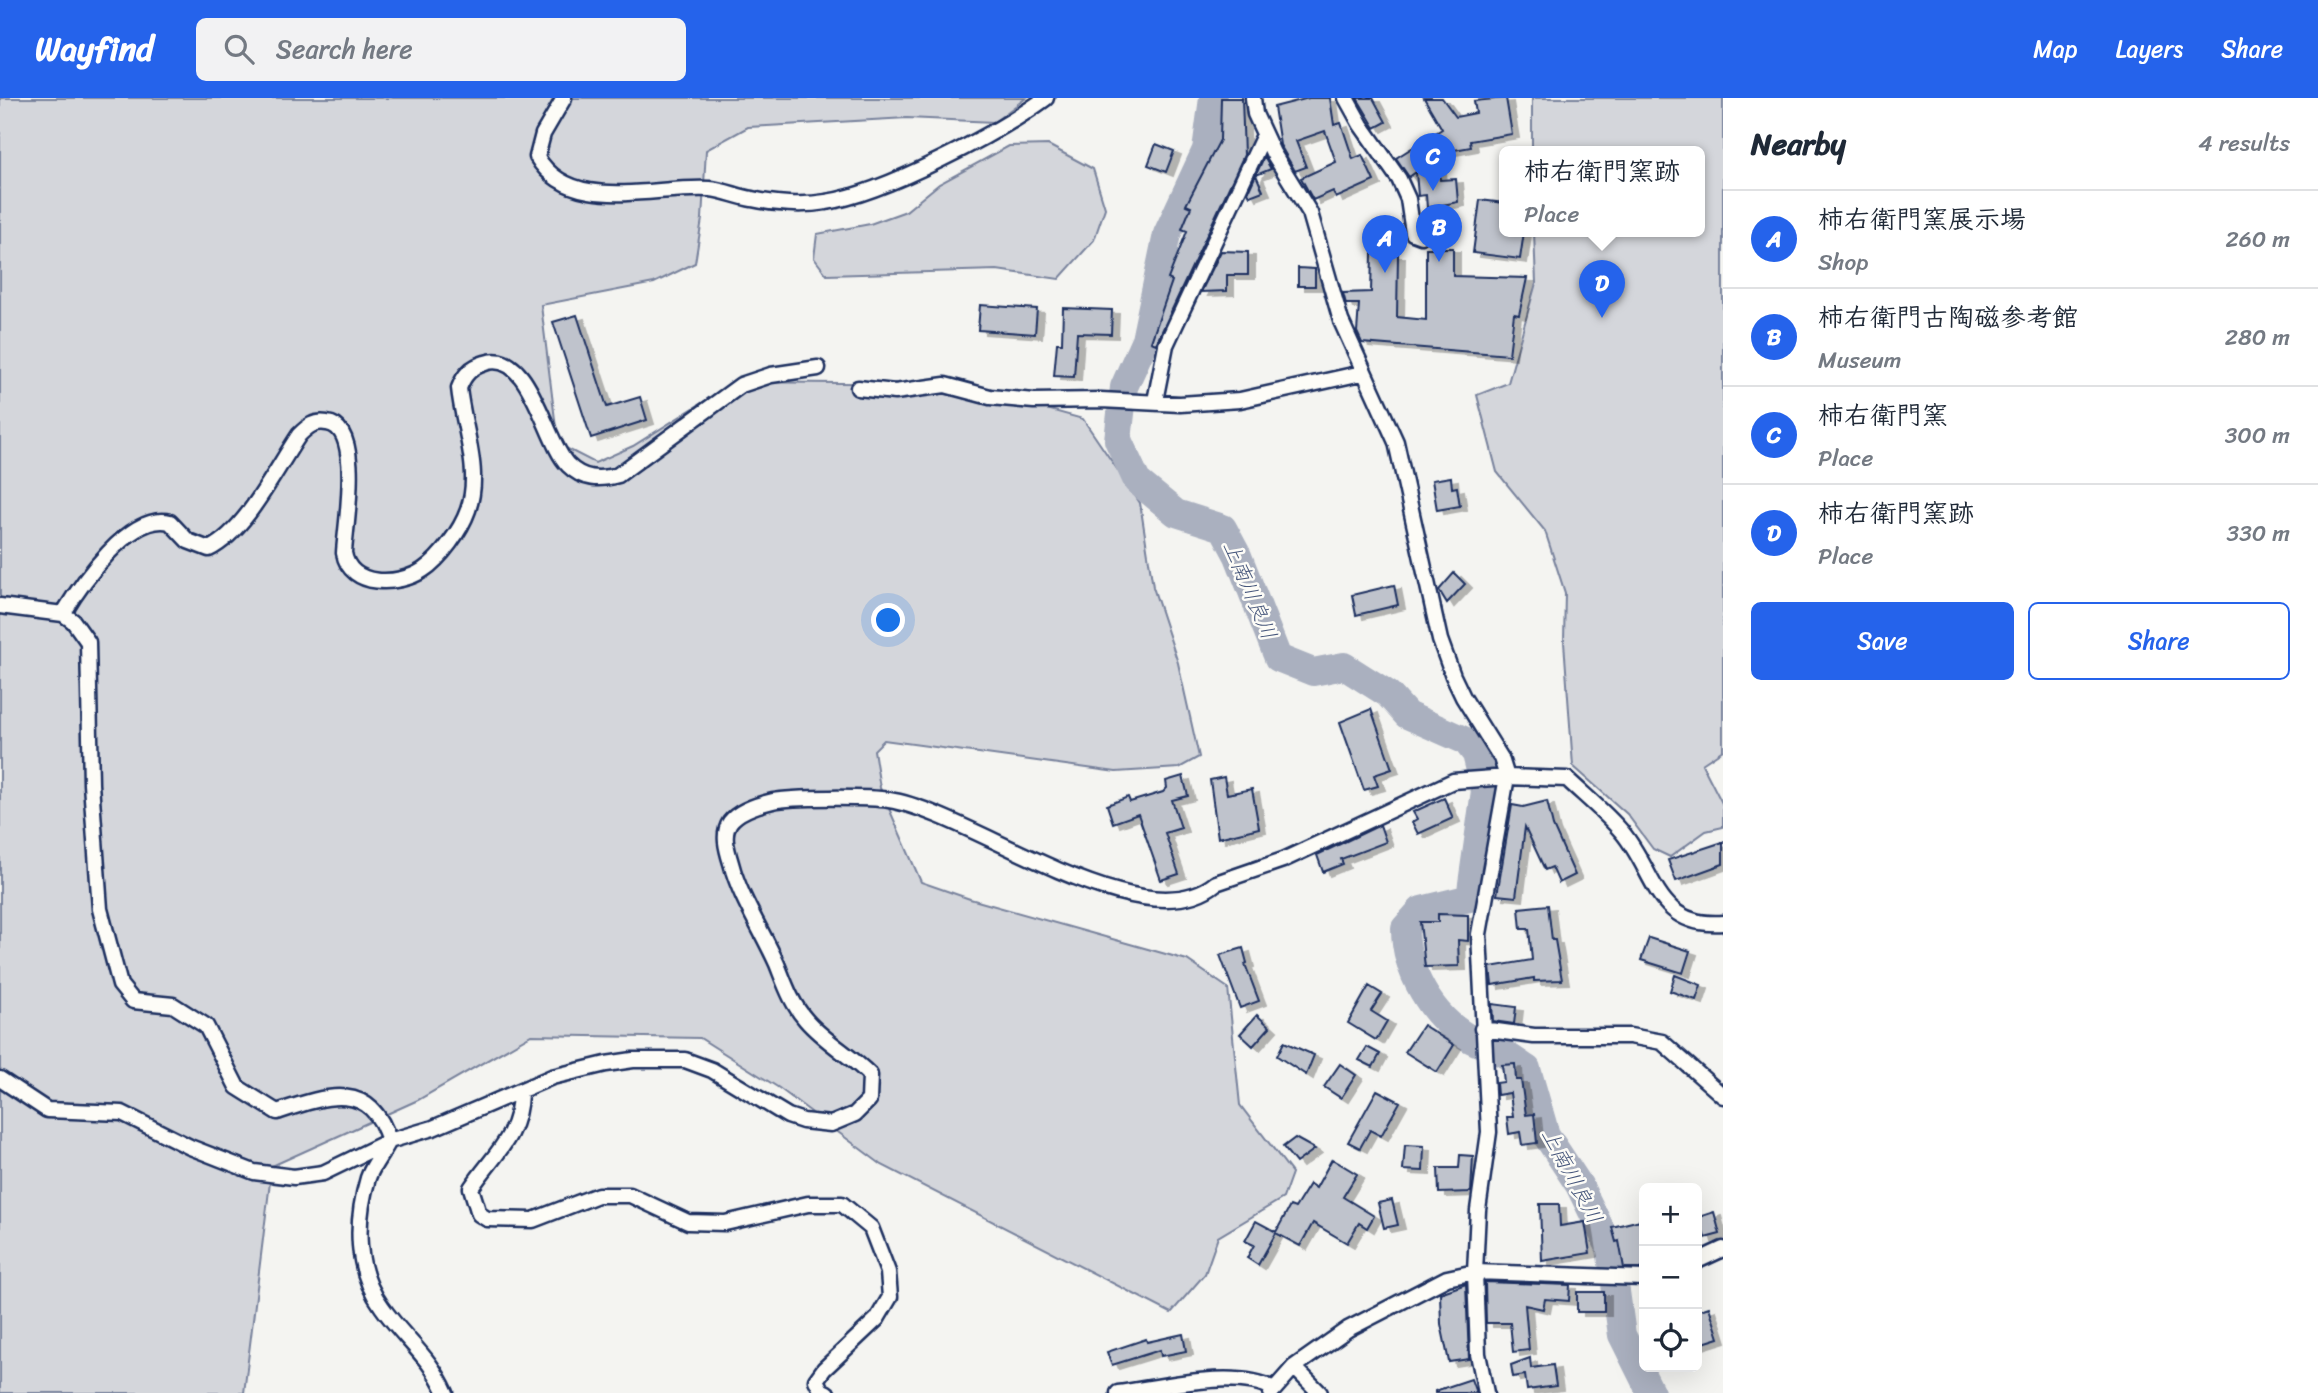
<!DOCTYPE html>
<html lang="en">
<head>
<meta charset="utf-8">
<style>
	body { margin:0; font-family:Sriracha,"Klee One",sans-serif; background:#f2f2f3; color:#1f2937 }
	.controls { position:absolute; right:21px; bottom:21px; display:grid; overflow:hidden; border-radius:10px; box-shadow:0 7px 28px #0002 }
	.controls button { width:63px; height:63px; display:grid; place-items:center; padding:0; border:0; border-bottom:2px solid #e0e1e3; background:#fff; color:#1f2937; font:35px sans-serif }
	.you { position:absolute; left:889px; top:523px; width:24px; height:24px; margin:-18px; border:5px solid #fff; border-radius:50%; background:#1a73e8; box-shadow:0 0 0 10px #1a73e833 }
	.badge { display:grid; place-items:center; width:46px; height:46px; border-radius:50%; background:#2563eb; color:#fff; font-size:23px; font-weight:700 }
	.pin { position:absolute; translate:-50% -58px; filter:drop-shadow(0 2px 4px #0008) }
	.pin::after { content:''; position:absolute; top:37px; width:24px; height:21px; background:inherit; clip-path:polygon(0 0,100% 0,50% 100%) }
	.popup { position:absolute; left:1499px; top:48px; width:206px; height:91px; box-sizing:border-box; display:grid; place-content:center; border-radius:10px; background:#fff; filter:drop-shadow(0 2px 5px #0005); font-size:23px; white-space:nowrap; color:#747a83 }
	.popup b { font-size:26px; color:#1f2937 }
	.popup::after { content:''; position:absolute; left:50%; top:100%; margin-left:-14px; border:14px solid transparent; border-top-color:#fff }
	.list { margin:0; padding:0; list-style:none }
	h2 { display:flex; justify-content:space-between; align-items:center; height:91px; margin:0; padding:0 28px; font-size:30px }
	h2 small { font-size:23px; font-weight:400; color:#747a83 }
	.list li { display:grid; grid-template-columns:46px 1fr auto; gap:21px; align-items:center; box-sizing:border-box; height:98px; padding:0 28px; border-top:2px solid #e0e1e3 }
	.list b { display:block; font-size:26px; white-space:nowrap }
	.list p { margin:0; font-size:23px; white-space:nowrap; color:#747a83 }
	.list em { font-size:23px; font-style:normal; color:#747a83 }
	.actions { display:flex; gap:14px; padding:21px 28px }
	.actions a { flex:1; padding:16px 0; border:2px solid #2563eb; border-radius:10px; text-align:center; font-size:24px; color:#2563eb }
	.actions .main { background:#2563eb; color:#fff }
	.icon { flex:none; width:38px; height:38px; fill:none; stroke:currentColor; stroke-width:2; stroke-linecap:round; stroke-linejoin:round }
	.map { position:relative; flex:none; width:1723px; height:1295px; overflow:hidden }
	header { display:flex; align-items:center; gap:42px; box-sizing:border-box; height:98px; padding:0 35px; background:#2563eb; color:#fff }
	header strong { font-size:33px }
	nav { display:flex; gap:38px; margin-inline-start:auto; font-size:24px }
	.search { width:490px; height:63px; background:#f2f2f3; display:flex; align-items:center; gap:18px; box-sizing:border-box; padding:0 24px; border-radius:10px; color:#747a83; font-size:26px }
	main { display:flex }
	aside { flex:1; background:#fff }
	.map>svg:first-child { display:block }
	.green { fill:#d4d6db; stroke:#78829c; stroke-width:2 }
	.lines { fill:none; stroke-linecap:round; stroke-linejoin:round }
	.river { stroke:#aab0bf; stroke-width:28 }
	.building { fill:#bfc3cc; stroke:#1b2f5e; stroke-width:2; filter:url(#shadow) }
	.street-casing { stroke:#1b2f5e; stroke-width:19 }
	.street { stroke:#fdfcf7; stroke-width:14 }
	.labels { text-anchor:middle; stroke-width:5; stroke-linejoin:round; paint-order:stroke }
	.water-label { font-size:21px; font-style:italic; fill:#46567b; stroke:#fdfcf7 }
</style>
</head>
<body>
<header>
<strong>Wayfind</strong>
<div class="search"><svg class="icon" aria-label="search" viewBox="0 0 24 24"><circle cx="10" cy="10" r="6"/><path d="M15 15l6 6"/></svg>Search here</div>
<nav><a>Map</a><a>Layers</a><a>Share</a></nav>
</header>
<main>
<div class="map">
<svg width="1723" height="1295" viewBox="0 0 1723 1295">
	<defs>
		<filter id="shadow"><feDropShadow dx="7" dy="4" stdDeviation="0" flood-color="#0004"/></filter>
	</defs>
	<rect width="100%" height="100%" fill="#f4f4f1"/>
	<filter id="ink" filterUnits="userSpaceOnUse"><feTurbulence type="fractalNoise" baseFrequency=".0143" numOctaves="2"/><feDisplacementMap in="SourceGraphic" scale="14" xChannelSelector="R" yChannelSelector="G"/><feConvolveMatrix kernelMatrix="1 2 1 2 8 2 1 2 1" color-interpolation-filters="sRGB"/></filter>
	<g filter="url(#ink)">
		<path class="green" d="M 0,0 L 1026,0 L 994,24 L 907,20 L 748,29 L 706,52 L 702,121 L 695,165 L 654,185 L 541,207 L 558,346 L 595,365 L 633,348 L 735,284 L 956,286 L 1083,321 L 1140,405 L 1153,489 L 1178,565 L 1199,659 L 1179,670 L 1116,674 L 884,642 L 874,652 L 880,690 L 921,784 L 970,801 L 1187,862 L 1228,890 L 1240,1007 L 1292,1075 L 1283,1100 L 1218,1139 L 1205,1176 L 1171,1215 L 882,1067 L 779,990 L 700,940 L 531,937 L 418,1002 L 272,1068 L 244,1295 L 0,1295 Z
			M 1532,0 L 1723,0 L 1723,652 L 1702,666 L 1723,707 L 1723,729 L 1706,733 L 1670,759 L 1653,751 L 1627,716 L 1573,668 L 1564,544 L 1565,495 L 1545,433 L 1497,374 L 1477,297 L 1508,285 L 1536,185 L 1534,134 L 1700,134 L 1700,54 L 1532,54 Z
			M 1048,47 L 1093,71 L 1105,110 L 1094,142 L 1059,181 L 997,172 L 827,177 L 814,160 L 817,136 L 870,126 L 906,113 L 939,86 L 1009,48 Z"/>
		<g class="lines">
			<path class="river" d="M 1213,0 L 1206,52 L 1167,136 L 1145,242 L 1124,289 L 1118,342 L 1137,383 L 1176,415 L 1223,430 L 1238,458 L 1278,560 L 1313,574 L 1344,568 L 1388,596 L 1407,617 L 1466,643 L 1476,656 L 1485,693 L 1470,800 L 1421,812 L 1405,830 C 1405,872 1431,919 1469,940 C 1478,946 1490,948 1499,953 C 1509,958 1518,965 1527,971 L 1546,1037 L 1579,1087 L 1610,1150 L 1622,1237 L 1651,1295"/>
		</g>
		<path class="building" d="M 1221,0 L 1242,0 L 1244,57 L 1156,246 L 1151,244 L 1172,183 L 1168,181 L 1187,133 L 1182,131 L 1191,109 L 1186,107 L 1220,42 Z
			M 1309,0 L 1330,0 L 1334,27 L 1341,25 L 1353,61 L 1362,57 L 1374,83 L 1336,100 L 1333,93 L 1313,102 L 1301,80 L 1336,64 L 1325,33 L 1296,43 L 1306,69 L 1295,73 L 1280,47 L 1274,9 Z
			M 1357,0 L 1373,0 L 1386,24 L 1375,30 Z
			M 1424,0 L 1442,0 L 1456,19 L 1476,15 L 1474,3 L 1506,0 L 1512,36 L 1470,43 L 1471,49 L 1449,53 L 1438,60 L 1440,82 L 1456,81 L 1458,104 L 1427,110 L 1426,97 L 1418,98 L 1416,74 L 1409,79 L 1396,60 L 1442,31 Z
			M 1156,46 L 1174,53 L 1166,74 L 1148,67 Z
			M 1264,59 L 1271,71 L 1256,77 L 1263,93 L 1250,98 L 1248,94 Z
			M 1480,102 L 1504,105 L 1504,134 L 1524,134 L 1520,161 L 1473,155 Z
			M 1426,150 L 1453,150 L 1453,178 L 1527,180 L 1519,217 L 1514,216 L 1509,257 L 1362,245 L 1357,234 L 1359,206 L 1346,206 L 1343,195 L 1371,194 L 1372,156 L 1398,156 L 1397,219 L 1426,222 Z
			M 1221,153 L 1248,154 L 1248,177 L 1227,177 L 1227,193 L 1201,194 Z
			M 1298,170 L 1315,171 L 1315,188 L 1298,188 Z
			M 980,207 L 1037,211 L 1035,236 L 978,232 Z
			M 1063,210 L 1112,212 L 1111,236 L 1077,235 L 1074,279 L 1054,278 L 1057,245 L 1062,245 Z
			M 577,217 L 607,309 L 640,299 L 647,322 L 591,340 L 553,224 Z
			M 1451,379 L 1452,390 L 1457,389 L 1460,408 L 1437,412 L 1432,382 Z
			M 1454,475 L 1465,486 L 1447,505 L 1439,492 Z
			M 1394,487 L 1398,507 L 1356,517 L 1352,497 Z
			M 1371,611 L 1392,671 L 1374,677 L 1378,688 L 1364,692 L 1340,624 Z
			M 1183,678 L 1188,698 L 1172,702 L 1181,730 L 1165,735 L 1179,776 L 1161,782 L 1138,716 L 1113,725 L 1107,707 L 1128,699 L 1130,704 L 1163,694 L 1167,690 L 1166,683 Z
			M 1224,679 L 1227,696 L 1252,691 L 1259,730 L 1218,740 L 1210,682 Z
			M 1444,700 L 1453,720 L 1418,736 L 1412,724 L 1417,721 L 1413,714 Z
			M 1547,703 L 1553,728 L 1575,777 L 1559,785 L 1552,769 L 1545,772 L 1525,729 L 1516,799 L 1497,797 L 1512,707 L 1523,709 Z
			M 1380,727 L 1386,744 L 1341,761 L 1343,766 L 1323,774 L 1317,757 Z
			M 1723,744 L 1723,766 L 1676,783 L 1668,762 Z
			M 1548,807 L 1552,842 L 1555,842 L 1562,882 L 1534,883 L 1534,880 L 1492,887 L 1490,869 L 1532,862 L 1529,831 L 1521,831 L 1519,810 Z
			M 1438,816 L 1468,817 L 1468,843 L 1458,842 L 1459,868 L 1425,869 L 1420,824 L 1438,824 Z
			M 1649,840 L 1690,853 L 1683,875 L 1641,862 Z
			M 1243,850 L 1247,865 L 1245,866 L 1259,903 L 1240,910 L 1220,857 Z
			M 1675,877 L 1701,887 L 1696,902 L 1670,893 Z
			M 1369,888 L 1382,896 L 1371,913 L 1387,923 L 1376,942 L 1348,925 Z
			M 1492,906 L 1516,909 L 1514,926 L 1493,923 Z
			M 1257,917 L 1270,929 L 1253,948 L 1240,936 Z
			M 1423,927 L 1454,947 L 1437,974 L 1405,954 Z
			M 1284,944 L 1314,957 L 1306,977 L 1277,958 Z
			M 1367,949 L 1380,956 L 1373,969 L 1359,962 Z
			M 1340,966 L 1356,977 L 1341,1000 L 1324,989 Z
			M 1515,966 L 1516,982 L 1521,982 L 1526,1017 L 1534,1016 L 1537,1045 L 1522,1047 L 1520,1034 L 1509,1036 L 1507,1019 L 1513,1019 L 1510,995 L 1497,997 L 1496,985 L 1504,984 L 1502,967 Z
			M 1377,992 L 1400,1004 L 1381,1038 L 1370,1032 L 1360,1050 L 1348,1044 Z
			M 1295,1040 L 1315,1051 L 1296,1065 L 1283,1049 Z
			M 1405,1047 L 1424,1048 L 1423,1073 L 1403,1072 Z
			M 1460,1057 L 1473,1058 L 1471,1094 L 1439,1095 L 1438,1070 L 1459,1070 Z
			M 1332,1061 L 1357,1076 L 1343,1099 L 1374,1118 L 1367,1130 L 1359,1125 L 1347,1145 L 1313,1125 L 1300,1148 L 1276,1135 L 1258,1167 L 1247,1160 L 1254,1147 L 1245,1143 L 1256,1123 L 1276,1134 L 1290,1108 L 1295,1110 L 1310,1086 L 1316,1090 Z
			M 1392,1102 L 1398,1127 L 1384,1130 L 1378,1105 Z
			M 1540,1106 L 1559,1106 L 1560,1128 L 1585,1124 L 1590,1155 L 1542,1163 Z
			M 1714,1114 L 1720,1136 L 1705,1140 L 1699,1119 Z
			M 1644,1121 L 1644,1170 L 1624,1170 L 1619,1143 L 1616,1144 L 1612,1129 Z
			M 1485,1184 L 1570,1187 L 1569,1203 L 1545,1201 L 1543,1211 L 1525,1207 L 1529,1252 L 1513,1254 L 1510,1225 L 1486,1225 Z
			M 1466,1186 L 1469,1261 L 1449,1264 L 1441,1226 L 1440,1195 Z
			M 1577,1194 L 1604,1194 L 1604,1214 L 1577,1214 Z
			M 1709,1209 L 1719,1240 L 1697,1247 L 1697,1213 Z
			M 1183,1236 L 1186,1253 L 1161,1258 L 1160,1252 L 1112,1267 L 1107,1254 L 1146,1241 L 1147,1244 Z
			M 1530,1260 L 1531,1270 L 1553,1267 L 1556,1288 L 1527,1292 L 1525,1277 L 1513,1279 L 1511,1267 Z
			M 1471,1281 L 1476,1295 L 1435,1295 L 1435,1293 Z"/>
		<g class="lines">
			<defs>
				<path id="street" d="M 564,0 L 543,36 L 537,59 C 571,117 655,87 710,91 C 724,92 738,99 752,101 C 774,106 803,108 826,104 C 883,96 1000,34 1046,0
					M 1253,0 L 1255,16 L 1273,55 L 1310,115 L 1341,223 L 1396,344 L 1440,542 L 1453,578 L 1463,599 L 1501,660 L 1507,679 L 1479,836 L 1489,1034 L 1478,1112 L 1475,1174 L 1478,1256 L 1486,1295
					M 1346,0 L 1361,27 L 1399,81 L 1408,101 L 1413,135 L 1421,138
					M 858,290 L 895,294 L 945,287 L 990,299 L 1034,303 L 1101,302 L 1180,306 L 1240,302 L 1362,275
					M 1155,303 L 1166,247 L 1264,37
					M 0,508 L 63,516 L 73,523 L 88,544 L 91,686 L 100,811 L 120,887 L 133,903 L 173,907 L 206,928 L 237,989 L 277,1014 C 325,998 371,981 389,1043 C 383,1055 372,1068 368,1080 C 355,1124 355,1172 382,1209 C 405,1242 429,1257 446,1295
					M 63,516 C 81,486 130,414 170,424 L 188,443 L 209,451 C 246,433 276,371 299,337 C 308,328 314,323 327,325 C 364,329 345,429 344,455 C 350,490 399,488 423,472 C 441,460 461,432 468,412 C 482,373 463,330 459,290 C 464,277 471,269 485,265 C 530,249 545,345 568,367 C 583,382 599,382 618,377 L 741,287 L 771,277 L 818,270
					M 1482,931 L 1534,938 L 1630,938 L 1662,944 L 1723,998
					M 0,981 L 47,1012 L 122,1015 L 190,1049 L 254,1074 L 294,1079 L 323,1075 L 389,1043 L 433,1030 L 552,979 L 606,966 L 633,962 L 685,962 L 712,972 L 788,1018 L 803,1023 L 831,1026 L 855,1016 L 869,1002 L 870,977 C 850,957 824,943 806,922 C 791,905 785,886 777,866 C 762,832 740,800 731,765 C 727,752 722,736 730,724 C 739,712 760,706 773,703 C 791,699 869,699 889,702 C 970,714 1142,846 1216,785 L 1283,762 L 1453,683 L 1507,679 L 1567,681 C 1585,698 1606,715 1622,734 C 1656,774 1655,830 1723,825
					M 520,995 C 519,1039 494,1056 471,1090 L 479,1116 L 487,1121 L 533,1122 L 598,1097 L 630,1097 L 688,1124 L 725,1125 L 808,1106 L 842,1106 L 871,1130 L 888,1174 L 890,1199 L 877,1221 L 824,1271 L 816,1282 L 821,1292 L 827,1295
					M 1697,1163 L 1723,1151
					M 1294,1269 L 1320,1295
					M 1118,1295 C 1162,1289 1236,1270 1274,1291
					M 1271,1295 L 1294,1269 L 1348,1231 L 1447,1180 L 1475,1174 L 1644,1180"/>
			</defs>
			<use href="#street" class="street-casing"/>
			<use href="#street" class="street"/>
		</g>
	</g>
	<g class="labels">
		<g class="water-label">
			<text transform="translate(1250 492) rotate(67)" y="7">上南川良川</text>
			<text transform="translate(1572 1078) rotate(62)" y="7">上南川良川</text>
		</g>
	</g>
</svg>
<div class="controls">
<button>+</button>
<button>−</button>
<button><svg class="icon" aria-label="locate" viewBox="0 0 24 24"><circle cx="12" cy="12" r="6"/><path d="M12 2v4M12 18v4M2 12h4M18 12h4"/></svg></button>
</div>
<div class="you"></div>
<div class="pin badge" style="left:1385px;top:175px">A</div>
<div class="pin badge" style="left:1439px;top:164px">B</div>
<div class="pin badge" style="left:1433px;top:93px">C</div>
<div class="pin badge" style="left:1602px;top:220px">D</div>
<div class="popup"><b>柿右衛門窯跡</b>Place</div>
</div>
<aside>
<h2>Nearby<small>4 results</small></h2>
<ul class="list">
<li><span class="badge">A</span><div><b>柿右衛門窯展示場</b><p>Shop</p></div><em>260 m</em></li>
<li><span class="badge">B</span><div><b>柿右衛門古陶磁参考館</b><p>Museum</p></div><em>280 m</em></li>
<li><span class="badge">C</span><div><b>柿右衛門窯</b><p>Place</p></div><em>300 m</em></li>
<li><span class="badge">D</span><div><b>柿右衛門窯跡</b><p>Place</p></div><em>330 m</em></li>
</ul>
<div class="actions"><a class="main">Save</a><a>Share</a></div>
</aside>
</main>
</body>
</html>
